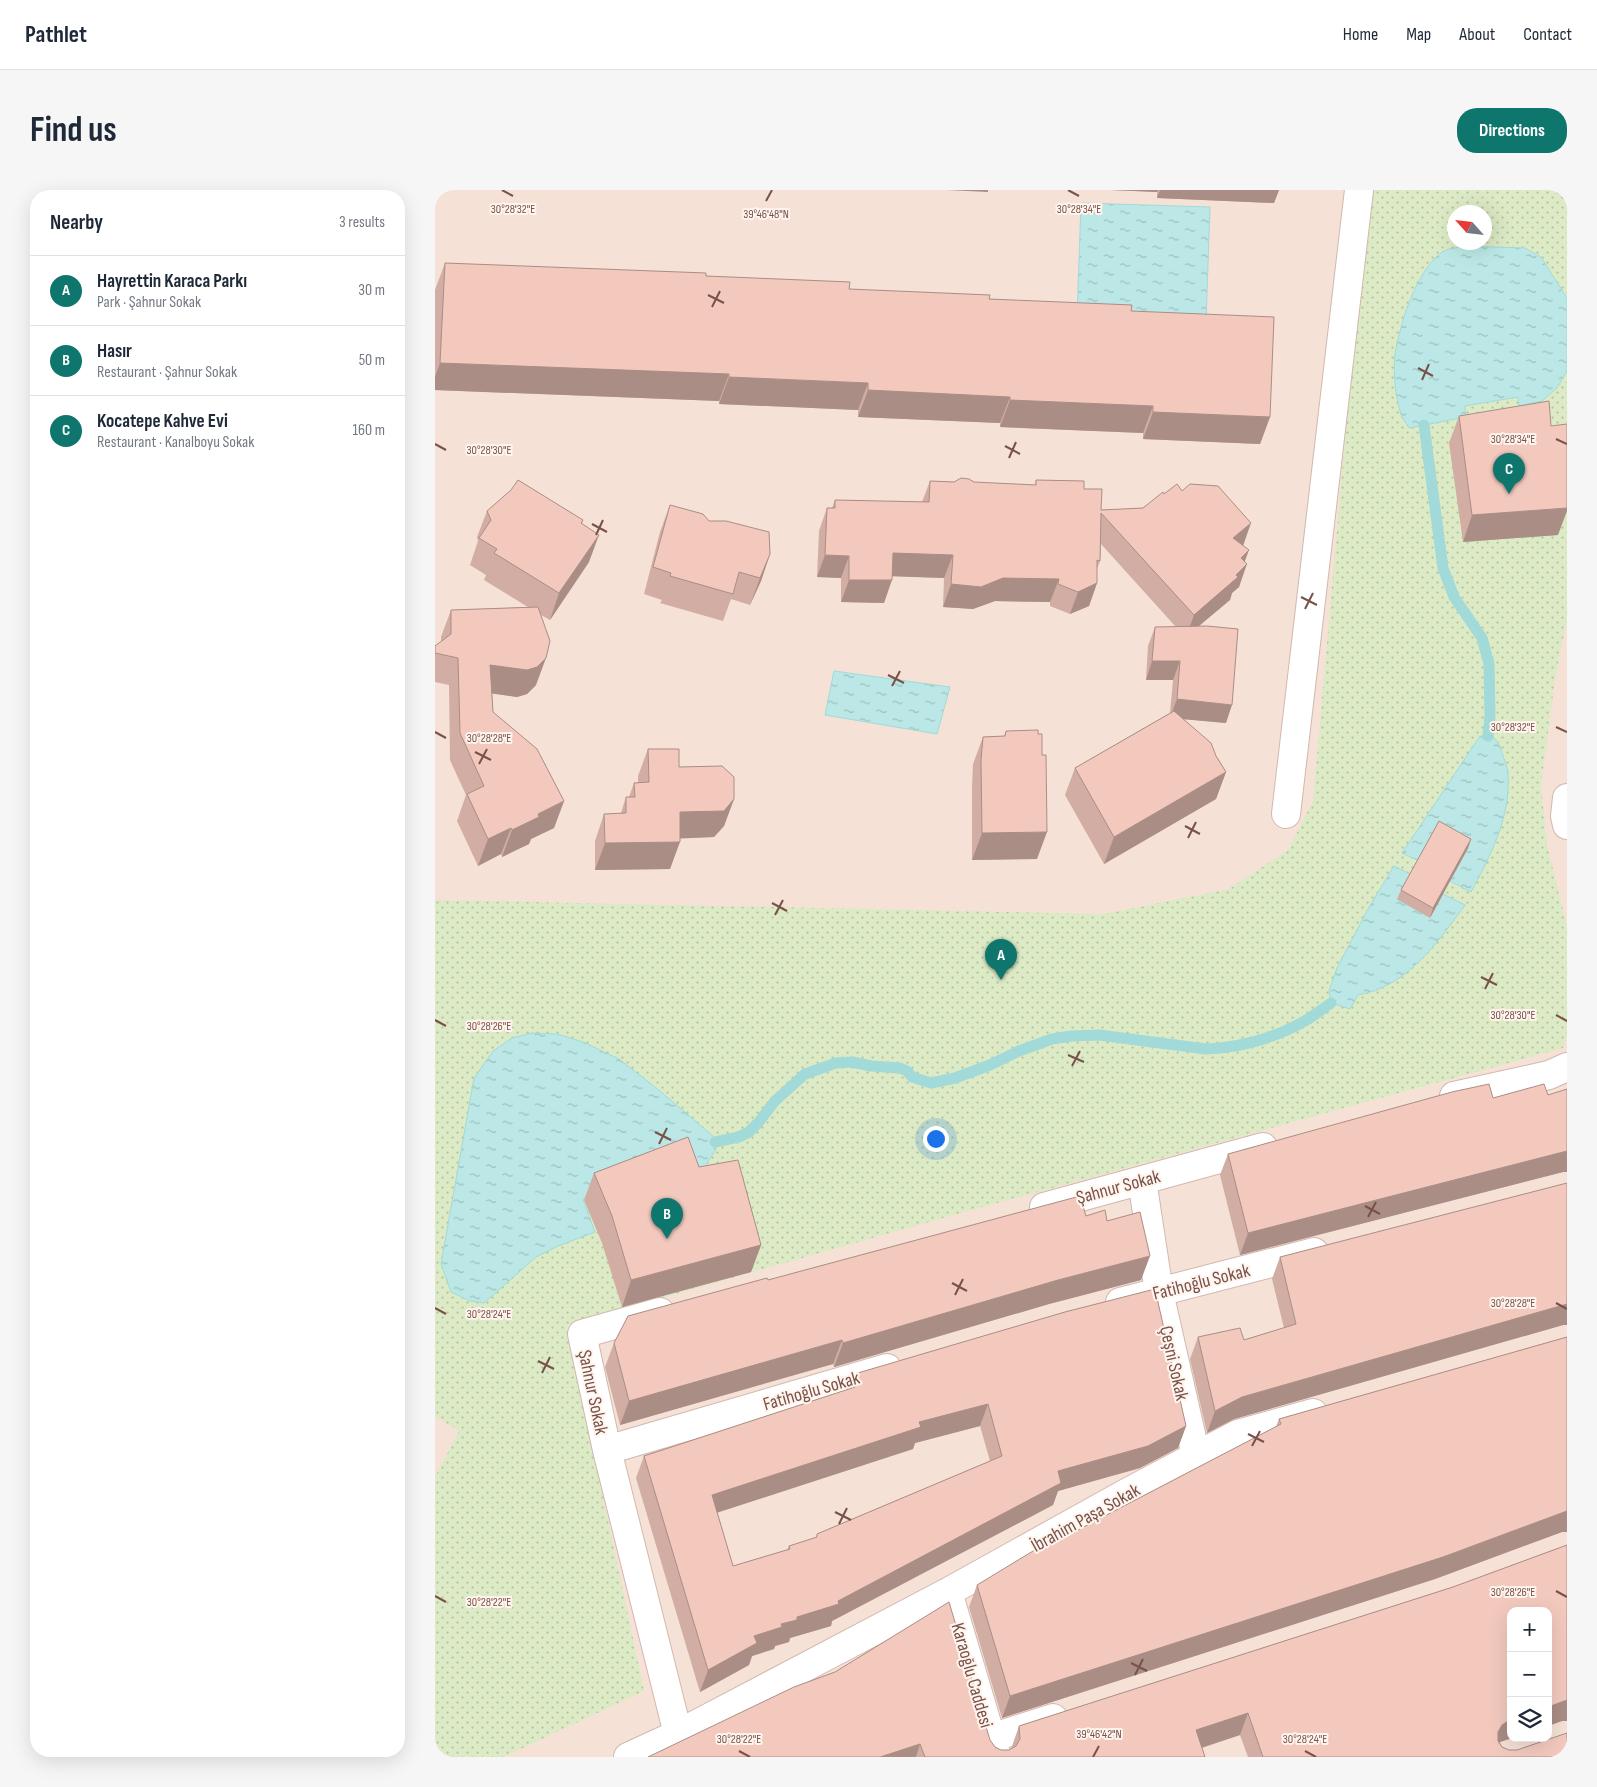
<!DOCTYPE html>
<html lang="en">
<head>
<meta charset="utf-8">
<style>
	body { margin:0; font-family:"Sofia Sans Condensed",sans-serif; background:#f6f6f7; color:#1f2937 }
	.controls { position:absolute; right:15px; bottom:15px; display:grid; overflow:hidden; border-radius:10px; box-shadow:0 5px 20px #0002 }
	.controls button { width:45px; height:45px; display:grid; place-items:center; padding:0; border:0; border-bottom:1px solid #e0e1e3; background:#fff; color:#1f2937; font:25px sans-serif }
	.compass { position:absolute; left:1012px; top:15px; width:45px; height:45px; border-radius:50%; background:#fff; box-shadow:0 5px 20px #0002; rotate:297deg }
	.you { position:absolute; left:500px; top:948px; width:18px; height:18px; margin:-12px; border:4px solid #fff; border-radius:50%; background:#1a73e8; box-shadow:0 0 0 8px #1a73e833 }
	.badge { display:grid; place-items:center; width:32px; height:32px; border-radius:50%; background:#0f766e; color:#fff; font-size:16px; font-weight:700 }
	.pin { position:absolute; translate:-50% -41px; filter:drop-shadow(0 1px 2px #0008) }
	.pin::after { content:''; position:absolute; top:26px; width:18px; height:15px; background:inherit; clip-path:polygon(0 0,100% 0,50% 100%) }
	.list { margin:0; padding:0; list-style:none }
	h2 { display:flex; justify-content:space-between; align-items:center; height:65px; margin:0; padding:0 20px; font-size:21px }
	h2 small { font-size:16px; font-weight:400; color:#747a83 }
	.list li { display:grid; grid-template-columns:32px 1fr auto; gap:15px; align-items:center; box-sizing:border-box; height:70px; padding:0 20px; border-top:1px solid #e0e1e3 }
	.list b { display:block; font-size:19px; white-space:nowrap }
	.list p { margin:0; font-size:16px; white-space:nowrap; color:#747a83 }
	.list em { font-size:16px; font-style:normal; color:#747a83 }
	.icon { flex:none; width:28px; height:28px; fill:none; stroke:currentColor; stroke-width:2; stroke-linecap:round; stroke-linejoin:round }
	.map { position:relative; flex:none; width:1132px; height:1567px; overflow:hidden; border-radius:20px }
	header { display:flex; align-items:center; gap:30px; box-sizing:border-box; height:70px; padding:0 25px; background:#fff; border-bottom:1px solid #e0e1e3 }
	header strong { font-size:24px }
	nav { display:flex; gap:28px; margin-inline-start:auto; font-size:18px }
	.intro { display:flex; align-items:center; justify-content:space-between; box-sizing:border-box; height:120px; padding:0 30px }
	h1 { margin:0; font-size:35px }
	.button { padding:12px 22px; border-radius:20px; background:#0f766e; color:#fff; font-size:18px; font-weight:700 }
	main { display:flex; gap:30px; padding:0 30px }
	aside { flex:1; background:#fff; border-radius:20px; box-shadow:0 5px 20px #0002 }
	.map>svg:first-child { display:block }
	.residential { fill:#f5e1d6; fill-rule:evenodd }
	.park { fill:url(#park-dots); fill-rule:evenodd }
	.water { fill:url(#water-ripples); stroke:#a1dad8 }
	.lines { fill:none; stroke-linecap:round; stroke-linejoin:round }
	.stream { stroke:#a1dad8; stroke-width:11 }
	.street-casing { stroke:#d2b8af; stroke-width:30 }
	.street { stroke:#fff; stroke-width:28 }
	.wall { fill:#d1ada3; fill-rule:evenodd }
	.shaded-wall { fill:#aa8d85 }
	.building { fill:#f3c9be; stroke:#aa8d85; fill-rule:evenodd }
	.ticks { fill:none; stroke:#78524a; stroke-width:2 }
	.labels { text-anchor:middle; stroke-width:4; stroke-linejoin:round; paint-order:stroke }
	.street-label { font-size:19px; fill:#78524a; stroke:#fff5ee }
	.ticks-label { font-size:12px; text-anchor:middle; fill:#78524a; stroke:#fff5ee; stroke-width:4; stroke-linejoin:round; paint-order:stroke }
</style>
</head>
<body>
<header>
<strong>Pathlet</strong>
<nav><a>Home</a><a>Map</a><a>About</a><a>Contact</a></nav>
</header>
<div class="intro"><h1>Find us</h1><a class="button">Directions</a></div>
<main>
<aside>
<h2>Nearby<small>3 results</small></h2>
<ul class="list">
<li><span class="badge">A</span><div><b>Hayrettin Karaca Parkı</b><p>Park · Şahnur Sokak</p></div><em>30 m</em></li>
<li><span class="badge">B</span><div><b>Hasır</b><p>Restaurant · Şahnur Sokak</p></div><em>50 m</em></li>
<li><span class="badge">C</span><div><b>Kocatepe Kahve Evi</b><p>Restaurant · Kanalboyu Sokak</p></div><em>160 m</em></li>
</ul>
</aside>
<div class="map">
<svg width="1132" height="1567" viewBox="0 0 1132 1567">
	<defs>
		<pattern id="park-dots" width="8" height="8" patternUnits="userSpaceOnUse" patternTransform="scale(1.25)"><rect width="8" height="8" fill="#dcebc5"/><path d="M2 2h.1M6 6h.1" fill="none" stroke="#b7c1a2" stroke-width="1.8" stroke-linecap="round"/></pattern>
		<pattern id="water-ripples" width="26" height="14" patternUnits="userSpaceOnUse" patternTransform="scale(1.25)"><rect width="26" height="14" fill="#bbe8e6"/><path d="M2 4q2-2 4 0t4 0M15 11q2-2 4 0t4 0" fill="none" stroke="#9dbfbc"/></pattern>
	</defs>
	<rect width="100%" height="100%" fill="#fdf1e8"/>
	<path class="residential" d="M 0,0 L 1132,0 L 1132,1567 L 0,1567 ZM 1019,22 L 1050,22 L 1050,52 L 1019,52 ZM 1076,1421 L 1113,1421 L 1113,1548 L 1076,1548 Z"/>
	<path class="park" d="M 932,0 L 1132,0 L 1132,430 L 1120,489 L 1106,596 L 1112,655 L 1132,736 L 1132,845 L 1128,858 L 515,1026 L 132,1135 L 209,1501 L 69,1567 L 0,1567 L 0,1287 L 24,1241 L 0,1226 L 0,710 L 668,724 L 794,699 L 853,660 L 878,611 ZM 1019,22 L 1050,22 L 1050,52 L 1019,52 Z"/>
	<path class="water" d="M 646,13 L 775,17 L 771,132 L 642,128 Z
		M 1029,56 L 1090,58 L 1106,67 L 1132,108 L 1132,181 L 1122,198 L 1107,211 L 1084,216 L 1083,207 L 1030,216 L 1031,227 L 974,238 C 971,233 966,227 965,221 C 960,203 958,182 960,164 C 966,131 980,83 1007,62 C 1013,58 1022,58 1029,56 Z
		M 399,481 L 515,497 L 502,544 L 390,525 Z
		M 1045,546 C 1063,547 1063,550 1068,566 C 1070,572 1073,578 1073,585 C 1076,626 1055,667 1036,702 L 1015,691 L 1033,658 L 984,671 L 967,663 Z
		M 959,676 L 977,685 L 963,710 L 995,727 L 1008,704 L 1030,715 C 1003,752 972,797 923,805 L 915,819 L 896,813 L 894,801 L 902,778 L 933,719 Z
		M 97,843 L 122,844 L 148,852 L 184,869 L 225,901 L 278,946 L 281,959 L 263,988 L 243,973 L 148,1009 L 160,1042 L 123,1056 L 101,1067 L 49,1113 L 35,1111 L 16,1102 L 6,1074 L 39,888 L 58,861 L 77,848 Z"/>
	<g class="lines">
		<path class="stream" d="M 989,235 L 1008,378 L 1019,407 L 1047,448 L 1054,474 L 1055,526 L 1053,546
			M 280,952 L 304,947 L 314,942 L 323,933 L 340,911 L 370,884 L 401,873 L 417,872 L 436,876 L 465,878 L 472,881 L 477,887 L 496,893 L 520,888 L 555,875 L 584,861 L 617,849 L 636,846 L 664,845 L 771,859 C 803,858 840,848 868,832 C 878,827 887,819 896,813"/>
		<defs>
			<path id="street" d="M 1132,608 L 1130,626 L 1132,635
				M 851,624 L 924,0
				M 1019,906 L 1114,885 L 1132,877
				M 707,990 L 724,1102 L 761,1266
				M 609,1017 L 828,957
				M 685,1112 L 879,1062
				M 225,1122 L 147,1144 L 172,1260 L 243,1544
				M 172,1260 L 452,1178
				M 513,1402 L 562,1567
				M 556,1548 L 618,1528
				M 193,1567 L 243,1544 L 513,1402 L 693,1302 L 803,1244 L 878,1223"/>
		</defs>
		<use href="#street" class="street-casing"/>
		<use href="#street" class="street"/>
	</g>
	<path class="wall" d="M 676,0 L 844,0 L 839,13 L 722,8 L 722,2 Z
		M 10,73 L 271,86 L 414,99 L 554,109 L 696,121 L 835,227 L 825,254 L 708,249 L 708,243 L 565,237 L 565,233 L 423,227 L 423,220 L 284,214 L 284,211 L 0,200 L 0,100 Z
		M 1024,226 L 1116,236 L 1123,345 L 1028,352 L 1014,253 Z
		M 601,290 L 649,299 L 666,320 L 708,318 L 729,304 L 747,301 L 808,355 L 810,372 L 804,397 L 797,403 L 795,410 L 763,436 L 791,533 L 749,529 L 781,566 L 791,582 L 781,609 L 669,674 L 630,605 L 640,578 L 735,523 L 738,490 L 711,490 L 713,456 L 720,437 L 741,437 L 666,354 L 665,371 L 662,379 L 662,393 L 654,416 L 635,424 L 615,416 L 615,412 L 560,411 L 538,419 L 508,417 L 509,388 L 457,386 L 449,413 L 406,412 L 406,388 L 382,387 L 384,341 L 392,318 L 397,318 L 400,310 L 487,312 L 495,291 L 600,295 Z
		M 235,315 L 274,331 L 335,364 L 326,391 L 315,415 L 296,409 L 288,431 L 225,413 L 227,410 L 209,404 L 225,342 Z
		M 52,321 L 148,330 L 147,334 L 154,372 L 115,430 L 106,425 L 101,495 L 92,504 L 82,507 L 57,503 L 58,522 L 129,611 L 119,638 L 96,649 L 94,654 L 67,667 L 66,664 L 43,676 L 22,631 L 31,605 L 15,570 L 14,495 L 0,492 L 0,456 L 6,452 L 6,447 L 16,420 L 93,417 L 49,390 L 51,385 L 35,375 L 43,351 L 42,347 Z
		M 571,541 L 602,669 L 537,670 L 537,597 L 538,574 L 548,547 L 569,546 Z
		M 213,559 L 244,577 L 299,609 L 289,636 L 279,647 L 245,648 L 235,679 L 160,680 L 160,651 L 169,624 L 186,623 L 191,607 L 194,607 L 199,593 L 203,592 L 203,586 Z
		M 1036,649 L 1033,658 L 995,728 L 962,709 L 966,700 Z
		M 1113,905 L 1128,982 L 805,1065 L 785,985 L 793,964 L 1058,908 Z
		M 264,977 L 326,1055 L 316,1082 L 187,1117 L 167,1053 L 149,1010 L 159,983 Z
		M 651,1026 L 672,1031 L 706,1090 L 614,1114 L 399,1177 L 398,1174 L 185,1235 L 170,1177 L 179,1153 L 333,1090 Z
		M 845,1067 L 1128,1135 L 799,1229 L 772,1243 L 755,1169 L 763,1147 L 809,1150 L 849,1138 L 837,1089 Z
		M 1132,1147 L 1132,1342 L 1127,1342 L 1000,1389 L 567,1528 L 534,1417 L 542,1395 L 637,1343 L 841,1237 L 844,1229 Z
		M 416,1185 L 751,1236 L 743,1258 L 705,1278 L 623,1301 L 618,1315 L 397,1431 L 396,1436 L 355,1448 L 354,1452 L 340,1456 L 339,1459 L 317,1466 L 314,1475 L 265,1502 L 201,1288 L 209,1266 L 411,1200 ZM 545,1236 L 555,1271 L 382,1344 L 381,1348 L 354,1356 L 352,1360 L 298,1376 L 282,1322 L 478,1259 L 480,1253 Z
		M 1132,1355 L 1132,1531 L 1127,1531 L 1065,1552 L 1067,1557 L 1074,1560 L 1132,1567 L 813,1567 L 805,1545 L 767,1558 L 770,1567 L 213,1567 L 555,1550 L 560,1557 L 566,1560 L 574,1560 L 576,1559 L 584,1536 L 1018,1397 Z"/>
	<path class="shaded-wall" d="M 512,0 L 553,0 L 553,2 Z
		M 676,0 L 723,0 L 722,2 Z
		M 725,0 L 844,0 L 839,13 L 722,8 Z
		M 5,173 L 294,184 L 284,211 L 0,200 L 0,187 Z
		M 294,187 L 433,193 L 423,220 L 284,214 Z
		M 433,200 L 575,207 L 565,233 L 423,227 Z
		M 575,210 L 718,216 L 708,243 L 565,237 Z
		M 718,222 L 835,227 L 825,254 L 708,249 Z
		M 1132,318 L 1132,321 L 1123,345 L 1028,352 L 1037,325 Z
		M 816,333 L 808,356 L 798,348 Z
		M 164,345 L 154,372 L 115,430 L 124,403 Z
		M 814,360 L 807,379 L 812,374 L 804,397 L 797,403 L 795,410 L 751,447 L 759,425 L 806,368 Z
		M 458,363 L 518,365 L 509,388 L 450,386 Z
		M 335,364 L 326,391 L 315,415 L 325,388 Z
		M 390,365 L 414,366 L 406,388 L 382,387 Z
		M 568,388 L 624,389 L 615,412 L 560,411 L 538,419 L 508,417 L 516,394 Z
		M 414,390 L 457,390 L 449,413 L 406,412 Z
		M 662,393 L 654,416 L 635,424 L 643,402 Z
		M 111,468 L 101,495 L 92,504 L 82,507 L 46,502 L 55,475 Z
		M 717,471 L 745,471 L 738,490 L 711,490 Z
		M 742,509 L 797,515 L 791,533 L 735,528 Z
		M 791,582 L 781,609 L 669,674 L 679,647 Z
		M 299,609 L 289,636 L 279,647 L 235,649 L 245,622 Z
		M 129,611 L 119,638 L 96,649 L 94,654 L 67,667 L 77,640 L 103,624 Z
		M 76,638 L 66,664 L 43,676 L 53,649 Z
		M 612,642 L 602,669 L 537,670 L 547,643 Z
		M 1036,649 L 1033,658 L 995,728 L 998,718 Z
		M 245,652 L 235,679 L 160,680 L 170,653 Z
		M 1132,961 L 1132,982 L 1128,982 L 805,1065 L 813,1043 Z
		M 326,1055 L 316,1082 L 187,1117 L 196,1090 Z
		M 715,1066 L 706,1090 L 614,1114 L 399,1177 L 408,1153 L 623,1090 Z
		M 1132,1114 L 1132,1135 L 1128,1135 L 799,1229 L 772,1243 L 780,1221 L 807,1207 Z
		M 407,1150 L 398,1174 L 185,1235 L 194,1211 Z
		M 553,1214 L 545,1236 L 480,1253 L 478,1259 L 269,1327 L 277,1305 L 484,1232 Z
		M 751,1236 L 743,1258 L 705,1278 L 623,1301 L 618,1315 L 397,1431 L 396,1436 L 355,1448 L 354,1452 L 340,1456 L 339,1459 L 317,1466 L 314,1475 L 265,1502 L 273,1480 L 319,1446 L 362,1427 L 403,1411 L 623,1281 Z
		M 1132,1321 L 1132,1342 L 1127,1342 L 1000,1389 L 567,1528 L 575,1506 Z
		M 1132,1510 L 1132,1531 L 1127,1531 L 1113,1536 L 1113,1517 Z
		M 813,1523 L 805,1545 L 753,1562 L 761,1540 Z
		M 1076,1529 L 1076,1548 L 1077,1548 L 1065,1552 L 1059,1556 L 1063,1542 L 1067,1535 Z
		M 485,1554 L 481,1567 L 445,1567 Z"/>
	<path class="building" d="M 10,73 L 271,83 L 271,86 L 415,92 L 414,99 L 555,105 L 554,109 L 697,115 L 696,121 L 839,127 L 835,227 L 718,222 L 718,216 L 575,210 L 575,207 L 433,200 L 433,193 L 294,187 L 294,184 L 5,173 Z
		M 1114,211 L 1116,236 L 1132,234 L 1132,318 L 1037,325 L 1024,226 Z
		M 526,288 L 534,289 L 539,292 L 601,295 L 601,290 L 649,291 L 649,299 L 667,299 L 666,320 L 708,318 L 728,302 L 729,304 L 742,294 L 747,301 L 755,294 L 783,296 L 816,333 L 798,348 L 814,360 L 806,368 L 812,374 L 801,385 L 803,387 L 759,425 L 666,323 L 665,371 L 662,370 L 662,393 L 643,402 L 623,394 L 624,389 L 568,388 L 546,397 L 516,394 L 518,365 L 458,363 L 457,390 L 414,390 L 414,366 L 390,365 L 392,318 L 400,318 L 400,310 L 494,312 L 495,291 L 519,292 Z
		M 83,290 L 148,330 L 146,333 L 164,345 L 124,403 L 59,363 L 62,359 L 44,348 L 56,330 L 52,321 L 76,300 Z
		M 235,315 L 268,324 L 274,331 L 291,331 L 334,342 L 335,364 L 325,388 L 304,382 L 298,404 L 235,386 L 236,383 L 218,377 Z
		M 103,417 L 115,451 L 111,468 L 102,477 L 92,480 L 55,475 L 58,522 L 102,559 L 129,611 L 103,624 L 104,627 L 77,640 L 76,638 L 53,649 L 32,604 L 49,596 L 25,543 L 23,468 L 0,463 L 0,456 L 16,444 L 16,420 Z
		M 772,436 L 803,439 L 797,515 L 742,509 L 745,471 L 717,471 L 720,437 Z
		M 739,521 L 776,553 L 781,566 L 791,582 L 679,647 L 640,578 Z
		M 603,540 L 603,544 L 607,544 L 607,565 L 611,565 L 612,642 L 547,643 L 546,570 L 548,547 L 570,546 L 571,541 Z
		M 213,559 L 244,559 L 244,577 L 287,576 L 299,587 L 299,609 L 289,621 L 245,622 L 245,652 L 170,653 L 169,624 L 191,623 L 191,607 L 200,607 L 199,593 L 214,592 Z
		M 1004,631 L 1036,649 L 998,718 L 966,700 Z
		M 1054,894 L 1058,908 L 1109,894 L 1113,905 L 1132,899 L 1132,961 L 813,1043 L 793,964 L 1017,902 Z
		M 253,947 L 264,977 L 303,970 L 326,1055 L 196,1090 L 177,1026 L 159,983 Z
		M 1132,993 L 1132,1114 L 807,1207 L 780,1221 L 763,1147 L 805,1138 L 809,1150 L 861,1134 L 845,1067 Z
		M 645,1006 L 651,1026 L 670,1020 L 672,1031 L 705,1022 L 715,1066 L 623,1090 L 408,1153 L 407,1150 L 194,1211 L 179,1153 L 193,1126 L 332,1088 L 333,1090 Z
		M 720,1099 L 751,1236 L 713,1256 L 623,1281 L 626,1293 L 403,1411 L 404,1414 L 362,1427 L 362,1430 L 346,1434 L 347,1437 L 319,1446 L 322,1453 L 273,1480 L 209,1266 L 420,1197 L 416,1185 L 630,1122 ZM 553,1214 L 567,1266 L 382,1344 L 382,1347 L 354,1356 L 355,1359 L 298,1376 L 277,1305 L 486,1237 L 484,1232 Z
		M 1132,1147 L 1132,1321 L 1008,1367 L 575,1506 L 542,1395 L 636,1338 L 637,1343 L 846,1234 L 844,1229 Z
		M 1132,1355 L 1132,1510 L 1113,1517 L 1113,1421 L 1076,1421 L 1076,1529 L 1067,1535 L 1063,1542 L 1063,1551 L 1067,1557 L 1074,1560 L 1082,1560 L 1132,1543 L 1132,1567 L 828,1567 L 813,1523 L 761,1540 L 770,1567 L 490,1567 L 485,1554 L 445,1567 L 213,1567 L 359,1497 L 400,1482 L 514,1412 L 555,1550 L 560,1557 L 566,1560 L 574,1560 L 581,1556 L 585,1549 L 584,1536 L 1018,1397 Z"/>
	<path class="ticks" d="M 67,0 L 78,6M 633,0 L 644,6M 331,11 L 337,0M 273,105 L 289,113M 277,117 L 285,101M 983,178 L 998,186M 987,190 L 994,174M 1121,249 L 1132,254M 0,254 L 11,260M 570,256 L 585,264M 574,268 L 581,252M 157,334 L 172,342M 161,345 L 168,330M 866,407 L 882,415M 870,419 L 878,403M 453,485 L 469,493M 457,496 L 465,481M 1121,537 L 1132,542M 0,542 L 11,548M 40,562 L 56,570M 44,574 L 52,559M 750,636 L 765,644M 753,648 L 761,632M 337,713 L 352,721M 340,725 L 348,710M 1046,787 L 1062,795M 1050,799 L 1058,783M 1121,825 L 1132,831M 0,830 L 11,836M 633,865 L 649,872M 637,876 L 645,861M 220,942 L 236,950M 224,954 L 232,938M 930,1016 L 945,1024M 933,1027 L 941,1012M 517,1093 L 532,1101M 520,1105 L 528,1089M 1121,1113 L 1132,1119M 0,1118 L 11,1124M 103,1171 L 119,1179M 107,1183 L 115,1167M 813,1244 L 829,1252M 817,1256 L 825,1241M 400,1322 L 416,1330M 404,1334 L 412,1318M 1121,1401 L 1132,1407M 0,1406 L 11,1412M 696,1473 L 712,1481M 700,1485 L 708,1469M 304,1561 L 315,1567M 870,1561 L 881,1567M 658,1567 L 664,1556"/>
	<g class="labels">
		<g class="street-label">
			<text transform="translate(683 996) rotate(-15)" y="7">Şahnur Sokak</text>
			<text transform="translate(766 1091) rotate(-14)" y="7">Fatihoğlu Sokak</text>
			<text transform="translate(740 1173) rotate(77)" y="7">Çeşni Sokak</text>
			<text transform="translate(376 1200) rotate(-16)" y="7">Fatihoğlu Sokak</text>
			<text transform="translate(159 1202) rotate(78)" y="7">Şahnur Sokak</text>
			<text transform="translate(650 1327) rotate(-29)" y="7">İbrahim Paşa Sokak</text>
			<text transform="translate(538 1485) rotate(74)" y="7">Karaoğlu Caddesi</text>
		</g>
	</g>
	<g class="ticks-label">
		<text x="78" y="23">30°28'32"E</text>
		<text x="644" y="23">30°28'34"E</text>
		<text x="331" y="28">39°46'48"N</text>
		<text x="1078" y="253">30°28'34"E</text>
		<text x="54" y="264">30°28'30"E</text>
		<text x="1078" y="541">30°28'32"E</text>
		<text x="54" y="552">30°28'28"E</text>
		<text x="1078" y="829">30°28'30"E</text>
		<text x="54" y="840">30°28'26"E</text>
		<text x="1078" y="1117">30°28'28"E</text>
		<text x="54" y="1128">30°28'24"E</text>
		<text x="1078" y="1406">30°28'26"E</text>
		<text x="54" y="1416">30°28'22"E</text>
		<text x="664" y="1548">39°46'42"N</text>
		<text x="304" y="1553">30°28'22"E</text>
		<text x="870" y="1553">30°28'24"E</text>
	</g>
</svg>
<div class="controls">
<button>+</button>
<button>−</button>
<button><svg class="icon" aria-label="layers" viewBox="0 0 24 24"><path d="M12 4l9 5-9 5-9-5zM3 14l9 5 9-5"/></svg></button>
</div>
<svg class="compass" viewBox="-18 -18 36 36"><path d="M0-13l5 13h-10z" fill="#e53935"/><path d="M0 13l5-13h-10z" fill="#747a83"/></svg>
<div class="you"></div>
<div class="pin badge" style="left:566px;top:790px">A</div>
<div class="pin badge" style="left:232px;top:1049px">B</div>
<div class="pin badge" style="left:1074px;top:304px">C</div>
</div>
</main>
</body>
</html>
